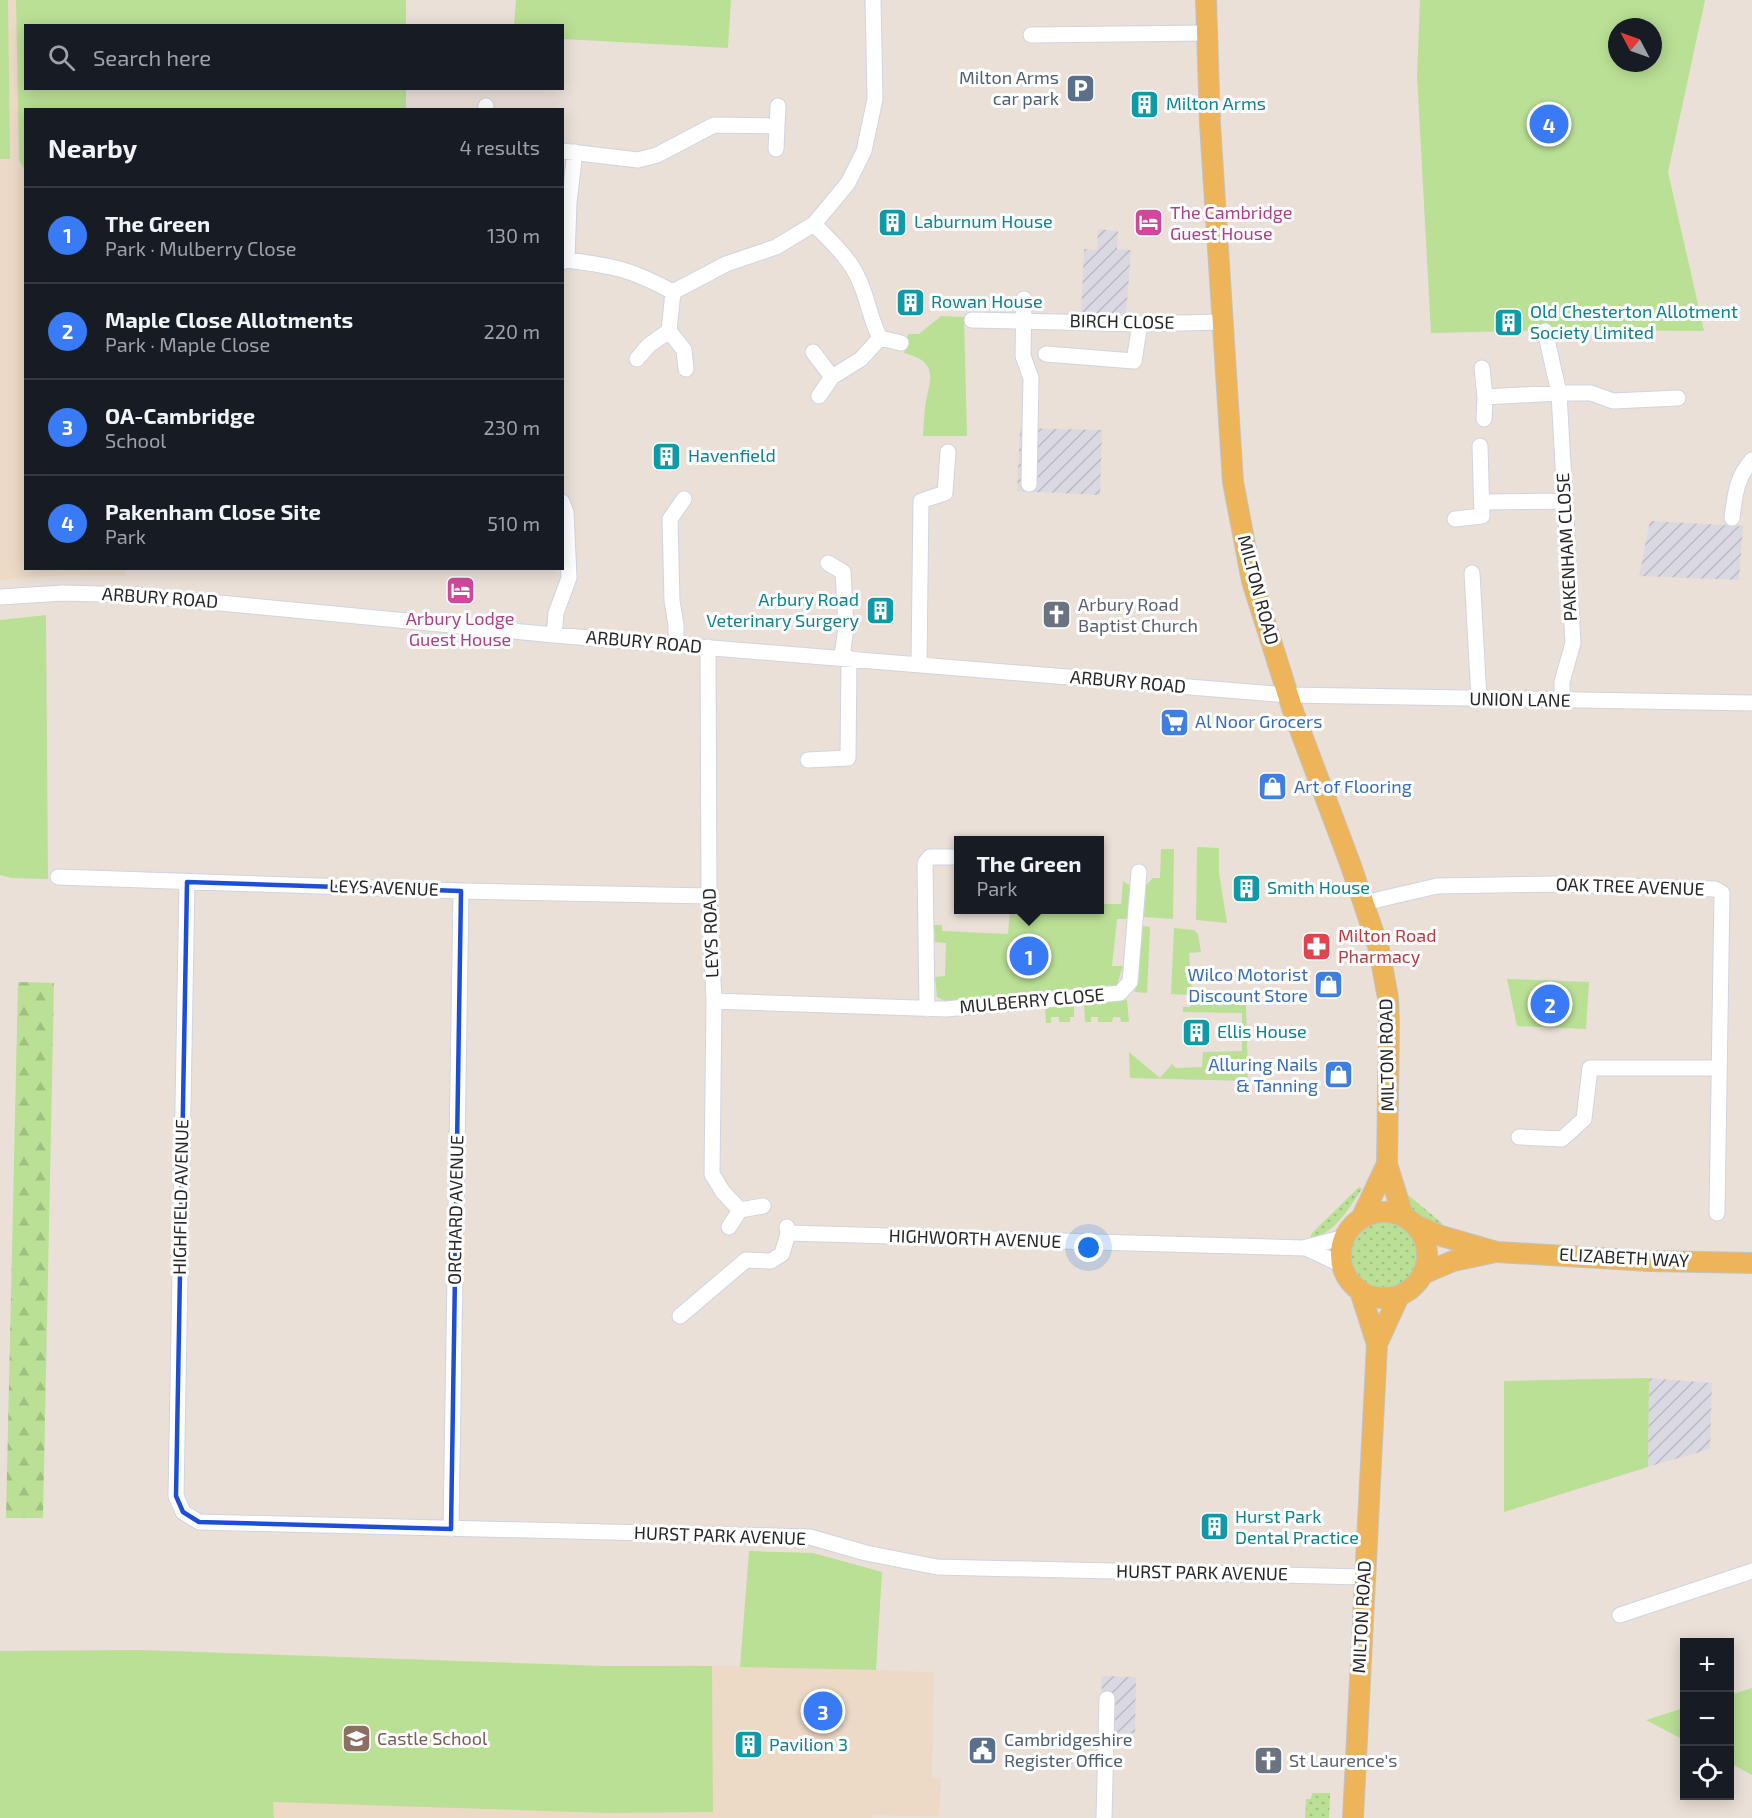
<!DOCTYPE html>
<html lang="en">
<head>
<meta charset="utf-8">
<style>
	body { margin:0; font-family:"Exo 2",sans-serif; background:#242831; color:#f1f3f6 }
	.controls { position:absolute; right:18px; bottom:18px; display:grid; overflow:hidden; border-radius:0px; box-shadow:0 3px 15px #0003 }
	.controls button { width:54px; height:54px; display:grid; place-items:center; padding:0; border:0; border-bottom:2px solid #363941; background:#171b24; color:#f1f3f6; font:30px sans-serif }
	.compass { position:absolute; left:1608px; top:18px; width:54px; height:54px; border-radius:50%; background:#171b24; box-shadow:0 3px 15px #0003; rotate:311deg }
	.you { position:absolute; left:1089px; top:1248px; width:21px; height:21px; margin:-15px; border:4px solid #fff; border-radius:50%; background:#1a73e8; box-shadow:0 0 0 9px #1a73e833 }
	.badge { display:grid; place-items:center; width:39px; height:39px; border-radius:50%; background:#397af6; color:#fff; font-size:20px; font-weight:700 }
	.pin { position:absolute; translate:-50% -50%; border:3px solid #fff; box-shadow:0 2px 6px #0006 }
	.popup { position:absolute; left:954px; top:836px; width:150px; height:78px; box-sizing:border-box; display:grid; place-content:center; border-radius:0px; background:#171b24; filter:drop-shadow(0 2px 4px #0005); font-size:20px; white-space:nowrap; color:#9ea1a6 }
	.popup b { font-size:22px; color:#f1f3f6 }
	.popup::after { content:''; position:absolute; left:50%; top:100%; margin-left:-12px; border:12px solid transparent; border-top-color:#171b24 }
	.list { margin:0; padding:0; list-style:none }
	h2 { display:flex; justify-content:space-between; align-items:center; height:78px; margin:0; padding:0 24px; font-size:26px }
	h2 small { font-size:20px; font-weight:400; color:#9ea1a6 }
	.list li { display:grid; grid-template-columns:39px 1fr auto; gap:18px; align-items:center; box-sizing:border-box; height:96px; padding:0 24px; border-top:2px solid #363941 }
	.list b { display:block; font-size:22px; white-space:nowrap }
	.list p { margin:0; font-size:20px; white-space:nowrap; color:#9ea1a6 }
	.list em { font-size:20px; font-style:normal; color:#9ea1a6 }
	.icon { flex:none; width:33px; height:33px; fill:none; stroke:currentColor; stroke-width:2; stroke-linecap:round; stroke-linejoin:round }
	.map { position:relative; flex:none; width:1752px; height:1818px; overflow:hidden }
	.search { position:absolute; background:#171b24; box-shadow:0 3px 15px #0003; left:24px; top:24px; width:540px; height:66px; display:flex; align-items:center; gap:15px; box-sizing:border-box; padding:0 21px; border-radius:0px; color:#9ea1a6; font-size:22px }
	.panel { position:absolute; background:#171b24; box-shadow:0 3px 15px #0003; left:24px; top:108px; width:540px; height:462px; border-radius:0px }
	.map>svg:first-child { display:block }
	.industrial { fill:url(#industrial-furrows) }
	.education { fill:#ecdac7 }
	.grass { fill:url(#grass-dots) }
	.forest { fill:url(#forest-firs) }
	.park { fill:#bae095; fill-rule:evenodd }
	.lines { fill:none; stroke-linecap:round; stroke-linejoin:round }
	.minor-casing { stroke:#ced4e0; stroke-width:17 }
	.major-casing { stroke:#c3c3c3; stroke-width:22 }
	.minor { stroke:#fff; stroke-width:15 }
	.major { stroke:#edb45a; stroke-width:20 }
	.marked { fill:none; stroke:#1d4ed8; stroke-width:4.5; stroke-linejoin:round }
	.labels { text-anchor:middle; stroke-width:6; stroke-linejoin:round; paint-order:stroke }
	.service-label { font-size:18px; fill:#4e5e75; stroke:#fff; text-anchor:end }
	.culture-label { font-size:18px; fill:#0d838f; stroke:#fff; text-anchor:start }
	.hotel-label { font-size:18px; fill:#b23c85; stroke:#fff; text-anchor:start }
	.street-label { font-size:18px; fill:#272727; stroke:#fff }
	.worship-label { font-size:18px; fill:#5b616d; stroke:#fff; text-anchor:start }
	.shop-label { font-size:18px; fill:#366cbe; stroke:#fff; text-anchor:start }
	.health-label { font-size:18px; fill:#be3a42; stroke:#fff; text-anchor:start }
	.education-label { font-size:18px; fill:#785e54; stroke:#fff; text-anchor:start }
</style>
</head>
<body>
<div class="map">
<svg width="1752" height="1818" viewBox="0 0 1752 1818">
	<defs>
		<pattern id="industrial-furrows" width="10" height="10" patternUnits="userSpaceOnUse" patternTransform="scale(1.5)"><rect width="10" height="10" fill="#dad9e2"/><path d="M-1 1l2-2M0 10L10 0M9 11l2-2" fill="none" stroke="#bbbac2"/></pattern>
		<pattern id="grass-dots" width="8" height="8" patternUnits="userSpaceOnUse" patternTransform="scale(1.5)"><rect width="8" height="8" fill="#bae095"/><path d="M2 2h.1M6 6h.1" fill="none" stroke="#a0c080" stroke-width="1.8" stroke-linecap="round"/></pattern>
		<pattern id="forest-firs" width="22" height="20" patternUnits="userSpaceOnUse" patternTransform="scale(1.5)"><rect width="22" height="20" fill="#bae095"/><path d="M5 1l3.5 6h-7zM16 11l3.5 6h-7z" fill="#a0c080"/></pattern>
	</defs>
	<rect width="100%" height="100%" fill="#eae0d8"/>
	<path class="industrial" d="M 1098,229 L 1118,231 L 1117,249 L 1131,250 L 1126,314 L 1081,313 L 1084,249 L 1097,250 Z
		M 1020,428 L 1102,430 L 1100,495 L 1017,491 Z
		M 1650,521 L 1743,526 L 1739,580 L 1639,576 Z
		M 1649,1378 L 1712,1383 L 1710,1449 L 1648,1467 Z
		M 1102,1676 L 1136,1677 L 1135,1733 L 1100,1733 Z"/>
	<path class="education" d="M 0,0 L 406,0 L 406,25 L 26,26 L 26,88 L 406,89 L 406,109 L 26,110 L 26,568 L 125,569 L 125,576 L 64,575 L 0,580 Z
		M 139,1650 L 605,1666 L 692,1665 L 934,1672 L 932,1777 L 941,1778 L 939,1817 L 873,1815 L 872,1818 L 0,1818 L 0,1651 Z"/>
	<path class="grass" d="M 1359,1187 L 1362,1189 C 1350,1206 1333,1237 1310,1238 L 1312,1233 Z
		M 1407,1194 L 1443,1224 L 1441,1228 C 1427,1221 1408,1211 1403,1195 Z
		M1351 1255a33 33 0 1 1 66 0a33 33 0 1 1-66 0Z
		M 1312,1793 L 1330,1793 L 1329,1818 L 1305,1818 L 1306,1799 L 1311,1799 Z"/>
	<path class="forest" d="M 18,982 L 54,983 L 43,1518 L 6,1518 Z"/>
	<path class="park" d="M 0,0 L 8,0 L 10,159 L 0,159 Z
		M 16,0 L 406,0 L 406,25 L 26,26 L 26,88 L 406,89 L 406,109 L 26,110 L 25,170 L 19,161 Z
		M 516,0 L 731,0 L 728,48 L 563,39 L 562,26 L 514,25 Z
		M 1420,0 L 1705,0 L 1668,172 L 1704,331 L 1561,330 L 1431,333 L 1417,76 ZM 1617,27 L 1653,27 L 1653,63 L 1617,63 Z
		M 941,316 L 964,317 L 967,436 L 923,436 C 924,423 924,409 927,396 C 933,371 933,361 904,353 L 908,334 L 919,334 Z
		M 46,615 L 48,879 L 11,878 L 0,875 L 0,620 Z
		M 1197,847 L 1219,848 L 1219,873 L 1227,923 L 1196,920 Z
		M 1161,849 L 1174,849 L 1173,919 L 1144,917 L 1146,885 L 1153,878 L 1160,878 Z
		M 1123,881 L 1131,886 L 1128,919 L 1117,919 L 1112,966 L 1123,966 L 1117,985 L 1109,988 L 945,1001 L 937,997 L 935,977 L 945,976 L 946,943 L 935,942 L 934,925 L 942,925 L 942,931 L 1008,934 L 1010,910 L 1100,910 L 1100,904 L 1121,904 Z
		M 1143,926 L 1150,927 L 1147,993 L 1135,992 Z
		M 1174,928 L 1194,930 L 1198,934 L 1201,952 L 1189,953 L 1192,993 L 1204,996 L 1171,994 Z
		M 1507,979 L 1589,982 L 1586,1029 L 1517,1026 Z
		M 1127,1000 L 1129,1022 L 1121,1022 L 1120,1017 L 1113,1017 L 1112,1022 L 1098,1022 L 1098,1017 L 1091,1017 L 1091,1022 L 1085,1022 L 1084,1004 Z
		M 1191,1002 L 1246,1003 L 1248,1081 L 1130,1078 L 1129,1052 L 1160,1078 L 1172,1064 L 1176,1068 L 1202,1067 L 1203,1052 L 1242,1051 L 1242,1013 L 1183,1012 L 1183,1007 L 1190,1007 Z
		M 1074,1005 L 1074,1017 L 1070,1017 L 1070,1022 L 1059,1022 L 1059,1017 L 1051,1017 L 1051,1023 L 1046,1023 L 1045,1008 Z
		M 1649,1378 L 1648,1467 L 1504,1512 L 1504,1381 Z
		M 749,1551 L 813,1553 L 882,1572 L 876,1670 L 740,1667 Z
		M 139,1650 L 605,1666 L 712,1666 L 713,1812 L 606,1813 L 273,1802 L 274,1818 L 0,1818 L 0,1651 Z
		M 1752,1688 L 1752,1775 L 1730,1763 L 1730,1695 Z
		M 1684,1708 L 1684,1740 L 1646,1720 Z"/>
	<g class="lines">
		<defs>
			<path id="minor" d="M 1031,35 L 1206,33
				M 486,110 L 486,106
				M 776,149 L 777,126
				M 562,151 L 638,160 L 657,155 L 714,125 L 777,126 L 778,106
				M 814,224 C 830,241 850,258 859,280 C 868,299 870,319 880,338
				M 567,260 L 569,202 L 575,152
				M 562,262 L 567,260 C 614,266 631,269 673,292 L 726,264 L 776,247 L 814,224 L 848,183 L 864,151 L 875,99 L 873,0
				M 1024,299 L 1023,356 L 1031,378 L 1029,484
				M 972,320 L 1140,324 L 1222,322
				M 669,331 L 673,292
				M 1545,331 L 1559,393 L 1573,643 L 1562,682 L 1562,700
				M 813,352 L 832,377
				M 1046,354 L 1134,361 L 1140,324
				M 637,359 L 649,345 L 669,331 L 684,350 L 686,369
				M 1482,368 L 1485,397 L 1559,393 L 1591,393 L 1613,401 L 1678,398
				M 819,396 L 832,377 L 861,359 L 880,338 L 901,343
				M 1484,419 L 1485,397
				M 1482,502 L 1564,501
				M 1732,518 C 1735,495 1736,478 1752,460
				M 1455,519 L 1482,516 L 1480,446
				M 828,563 L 843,572 L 846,627 L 842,657
				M 1472,573 L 1479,699
				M 0,597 L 63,593 L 137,595 L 554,635 L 1288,695 L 1752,703
				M 554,635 L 556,613 L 569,578 L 566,512 L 562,502
				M 676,645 L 676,625 L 672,601 L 670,519 L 684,499
				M 708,647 L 709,896 L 714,1001 L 712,1174 L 723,1192 L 740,1210 L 763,1206
				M 919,664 L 921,501 L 945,493 L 948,452
				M 808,760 L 848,758 L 849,658
				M 58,877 L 461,891 L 709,896
				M 187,882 L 176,1496 L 183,1512 L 199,1522 L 810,1537 L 866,1553 L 937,1567 L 1364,1577
				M 1364,903 L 1437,886 L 1558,884 L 1715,889 L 1722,893 L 1717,1213
				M 714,1001 L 946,1009 L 1120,993 L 1130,982 L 1139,872
				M 927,1009 L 925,863 L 930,857 L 958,857
				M 1519,1137 L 1562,1139 L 1584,1119 L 1590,1068 L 1719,1068
				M 729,1227 L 740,1210
				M 788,1233 L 1303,1248 L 1345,1237
				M 1306,1248 L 1342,1265
				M 680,1316 L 746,1260 L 771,1261 L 782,1254 L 788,1233 L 787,1227
				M 451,1529 L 461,891
				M 1620,1615 L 1752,1571
				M 1104,1818 L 1107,1699"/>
			<path id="major" d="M 1206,0 L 1210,124 L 1233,482 L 1252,581 L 1294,714 L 1350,863 L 1379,949 L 1388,998 L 1389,1023 L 1387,1164 L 1403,1216
				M1341 1255a43 43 0 1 1 86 0a43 43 0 1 1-86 0Z
				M 1361,1219 L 1387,1164
				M 1413,1224 L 1438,1235 L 1497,1252 L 1649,1261 L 1752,1263
				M 1423,1274 L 1453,1261 L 1491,1253
				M 1377,1344 L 1399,1296
				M 1353,1818 L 1377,1344 L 1360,1291"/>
		</defs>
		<use href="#minor" class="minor-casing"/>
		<use href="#major" class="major-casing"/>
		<use href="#minor" class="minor"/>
		<use href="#major" class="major"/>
	</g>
	<path class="marked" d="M 187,882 L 461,891 L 451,1529 L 199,1522 L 183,1512 L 176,1496 Z"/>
	<defs>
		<symbol id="parking-square" viewBox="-11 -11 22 22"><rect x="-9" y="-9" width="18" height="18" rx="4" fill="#5c6f8a" stroke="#fff"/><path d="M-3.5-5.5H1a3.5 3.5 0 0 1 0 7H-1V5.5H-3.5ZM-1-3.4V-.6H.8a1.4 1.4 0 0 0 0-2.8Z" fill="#fff"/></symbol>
		<symbol id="building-square" viewBox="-11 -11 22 22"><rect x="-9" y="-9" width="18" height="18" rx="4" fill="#0f9aa8" stroke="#fff"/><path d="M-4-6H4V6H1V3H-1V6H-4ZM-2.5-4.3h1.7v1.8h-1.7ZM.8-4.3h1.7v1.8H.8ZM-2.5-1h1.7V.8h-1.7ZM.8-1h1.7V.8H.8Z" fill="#fff"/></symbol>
		<symbol id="hotel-square" viewBox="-11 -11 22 22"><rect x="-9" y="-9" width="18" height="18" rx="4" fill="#d1479c" stroke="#fff"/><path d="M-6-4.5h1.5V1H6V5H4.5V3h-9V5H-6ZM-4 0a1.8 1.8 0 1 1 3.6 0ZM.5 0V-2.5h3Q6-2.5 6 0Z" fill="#fff"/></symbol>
		<symbol id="church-square" viewBox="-11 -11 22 22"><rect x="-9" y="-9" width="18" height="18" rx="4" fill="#6b7280" stroke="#fff"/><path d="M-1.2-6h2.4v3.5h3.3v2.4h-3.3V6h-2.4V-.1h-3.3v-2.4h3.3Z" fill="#fff"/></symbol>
		<symbol id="supermarket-square" viewBox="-11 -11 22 22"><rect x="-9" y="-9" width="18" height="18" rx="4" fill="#3f7fe0" stroke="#fff"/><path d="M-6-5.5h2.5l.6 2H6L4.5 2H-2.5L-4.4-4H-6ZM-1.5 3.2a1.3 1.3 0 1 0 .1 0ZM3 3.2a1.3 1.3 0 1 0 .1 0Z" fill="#fff"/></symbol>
		<symbol id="shop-square" viewBox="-11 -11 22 22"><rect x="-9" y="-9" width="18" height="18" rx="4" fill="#3f7fe0" stroke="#fff"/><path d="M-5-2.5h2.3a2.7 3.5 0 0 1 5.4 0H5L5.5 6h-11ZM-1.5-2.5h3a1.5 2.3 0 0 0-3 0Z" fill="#fff"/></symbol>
		<symbol id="pharmacy-square" viewBox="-11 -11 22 22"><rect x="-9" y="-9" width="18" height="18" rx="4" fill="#e0444e" stroke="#fff"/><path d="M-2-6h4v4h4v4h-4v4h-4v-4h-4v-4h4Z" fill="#fff"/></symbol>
		<symbol id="school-square" viewBox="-11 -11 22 22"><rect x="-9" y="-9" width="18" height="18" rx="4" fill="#8d6e63" stroke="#fff"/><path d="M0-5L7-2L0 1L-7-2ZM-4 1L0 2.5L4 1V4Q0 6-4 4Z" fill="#fff"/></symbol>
		<symbol id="civic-square" viewBox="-11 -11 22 22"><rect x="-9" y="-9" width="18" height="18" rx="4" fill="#5c6f8a" stroke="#fff"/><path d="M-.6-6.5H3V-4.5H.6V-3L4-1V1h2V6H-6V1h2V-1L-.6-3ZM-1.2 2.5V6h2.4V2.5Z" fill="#fff"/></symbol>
	</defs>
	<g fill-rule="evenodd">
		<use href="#parking-square" x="1064" y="72" width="33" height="33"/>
		<use href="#building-square" x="1128" y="88" width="33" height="33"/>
		<use href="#building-square" x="876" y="206" width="33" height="33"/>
		<use href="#hotel-square" x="1132" y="206" width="33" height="33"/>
		<use href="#building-square" x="894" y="286" width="33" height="33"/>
		<use href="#building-square" x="1492" y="306" width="33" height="33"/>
		<use href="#building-square" x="650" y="440" width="33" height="33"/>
		<use href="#hotel-square" x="444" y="574" width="33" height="33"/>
		<use href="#building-square" x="864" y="594" width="33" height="33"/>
		<use href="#church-square" x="1040" y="598" width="33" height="33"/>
		<use href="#supermarket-square" x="1158" y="706" width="33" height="33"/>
		<use href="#shop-square" x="1256" y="770" width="33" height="33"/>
		<use href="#building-square" x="1230" y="872" width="33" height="33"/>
		<use href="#pharmacy-square" x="1300" y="930" width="33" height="33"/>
		<use href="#shop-square" x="1312" y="968" width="33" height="33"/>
		<use href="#building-square" x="1180" y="1016" width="33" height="33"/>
		<use href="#shop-square" x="1322" y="1058" width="33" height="33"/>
		<use href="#building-square" x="1198" y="1510" width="33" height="33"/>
		<use href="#school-square" x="340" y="1722" width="33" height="33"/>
		<use href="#building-square" x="732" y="1728" width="33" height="33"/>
		<use href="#civic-square" x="966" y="1734" width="33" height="33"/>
		<use href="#church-square" x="1252" y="1744" width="33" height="33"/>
	</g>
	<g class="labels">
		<g class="service-label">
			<text x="1059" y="84">Milton Arms<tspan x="1059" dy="21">car park</tspan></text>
			<text x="1004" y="1746" text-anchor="start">Cambridgeshire<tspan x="1004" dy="21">Register Office</tspan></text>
		</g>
		<g class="culture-label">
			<text x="1166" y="110">Milton Arms</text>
			<text x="914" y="228">Laburnum House</text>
			<text x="931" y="308">Rowan House</text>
			<text x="1530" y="318">Old Chesterton Allotment<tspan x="1530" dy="21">Society Limited</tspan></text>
			<text x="688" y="462">Havenfield</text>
			<text x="859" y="606" text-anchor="end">Arbury Road<tspan x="859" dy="21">Veterinary Surgery</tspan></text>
			<text x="1267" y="894">Smith House</text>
			<text x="1217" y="1038">Ellis House</text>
			<text x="1235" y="1523">Hurst Park<tspan x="1235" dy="21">Dental Practice</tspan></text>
			<text x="769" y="1751">Pavilion 3</text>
		</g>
		<g class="hotel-label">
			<text x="1170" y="219">The Cambridge<tspan x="1170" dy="21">Guest House</tspan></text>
			<text x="460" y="625" text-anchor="middle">Arbury Lodge<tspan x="460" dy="21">Guest House</tspan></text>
		</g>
		<g class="street-label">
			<text transform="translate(1122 322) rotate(1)" y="6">BIRCH CLOSE</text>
			<text transform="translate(1567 547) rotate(-93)" y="6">PAKENHAM CLOSE</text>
			<text transform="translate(1258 590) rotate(75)" y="6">MILTON ROAD</text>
			<text transform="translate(160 598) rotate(4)" y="6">ARBURY ROAD</text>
			<text transform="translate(644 642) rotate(5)" y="6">ARBURY ROAD</text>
			<text transform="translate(1128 682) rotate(5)" y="6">ARBURY ROAD</text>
			<text transform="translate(1520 700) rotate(1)" y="6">UNION LANE</text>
			<text transform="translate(1630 887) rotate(2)" y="6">OAK TREE AVENUE</text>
			<text transform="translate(384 888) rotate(2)" y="6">LEYS AVENUE</text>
			<text transform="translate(711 933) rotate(-92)" y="6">LEYS ROAD</text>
			<text transform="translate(1032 1001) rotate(-5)" y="6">MULBERRY CLOSE</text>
			<text transform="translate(1387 1055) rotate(-91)" y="6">MILTON ROAD</text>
			<text transform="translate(181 1197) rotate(-89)" y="6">HIGHFIELD AVENUE</text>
			<text transform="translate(456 1210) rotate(-89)" y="6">ORCHARD AVENUE</text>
			<text transform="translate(975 1239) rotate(2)" y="6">HIGHWORTH AVENUE</text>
			<text transform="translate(1624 1258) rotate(3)" y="6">ELIZABETH WAY</text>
			<text transform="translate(720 1536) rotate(2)" y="6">HURST PARK AVENUE</text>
			<text transform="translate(1202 1573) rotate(1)" y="6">HURST PARK AVENUE</text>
			<text transform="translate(1362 1617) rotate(-87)" y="6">MILTON ROAD</text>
		</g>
		<g class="worship-label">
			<text x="1078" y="611">Arbury Road<tspan x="1078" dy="21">Baptist Church</tspan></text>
			<text x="1289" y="1767">St Laurence's</text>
		</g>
		<g class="shop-label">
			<text x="1195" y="728">Al Noor Grocers</text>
			<text x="1294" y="793">Art of Flooring</text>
			<text x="1308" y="981" text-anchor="end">Wilco Motorist<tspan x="1308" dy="21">Discount Store</tspan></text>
			<text x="1318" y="1071" text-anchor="end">Alluring Nails<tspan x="1318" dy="21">&amp; Tanning</tspan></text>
		</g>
		<g class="health-label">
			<text x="1338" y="942">Milton Road<tspan x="1338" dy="21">Pharmacy</tspan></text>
		</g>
		<g class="education-label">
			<text x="377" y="1745">Castle School</text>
		</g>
	</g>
</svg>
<div class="controls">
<button>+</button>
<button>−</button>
<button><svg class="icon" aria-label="locate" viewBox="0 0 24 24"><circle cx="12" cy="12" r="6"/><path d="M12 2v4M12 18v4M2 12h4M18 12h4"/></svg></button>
</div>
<svg class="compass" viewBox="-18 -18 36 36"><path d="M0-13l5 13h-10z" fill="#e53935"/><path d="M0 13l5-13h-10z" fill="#9ea1a6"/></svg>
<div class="you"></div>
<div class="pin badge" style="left:1029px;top:956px">1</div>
<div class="popup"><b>The Green</b>Park</div>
<div class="pin badge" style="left:1550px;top:1004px">2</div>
<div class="pin badge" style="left:823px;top:1711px">3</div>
<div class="pin badge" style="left:1549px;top:124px">4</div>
<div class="search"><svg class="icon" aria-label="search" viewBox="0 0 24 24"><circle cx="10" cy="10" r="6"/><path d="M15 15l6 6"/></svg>Search here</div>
<section class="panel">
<h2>Nearby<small>4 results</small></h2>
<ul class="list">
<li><span class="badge">1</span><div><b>The Green</b><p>Park · Mulberry Close</p></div><em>130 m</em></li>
<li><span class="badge">2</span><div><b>Maple Close Allotments</b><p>Park · Maple Close</p></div><em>220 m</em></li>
<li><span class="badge">3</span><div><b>OA-Cambridge</b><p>School</p></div><em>230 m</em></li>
<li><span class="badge">4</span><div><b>Pakenham Close Site</b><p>Park</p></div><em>510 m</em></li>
</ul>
</section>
</div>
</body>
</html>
